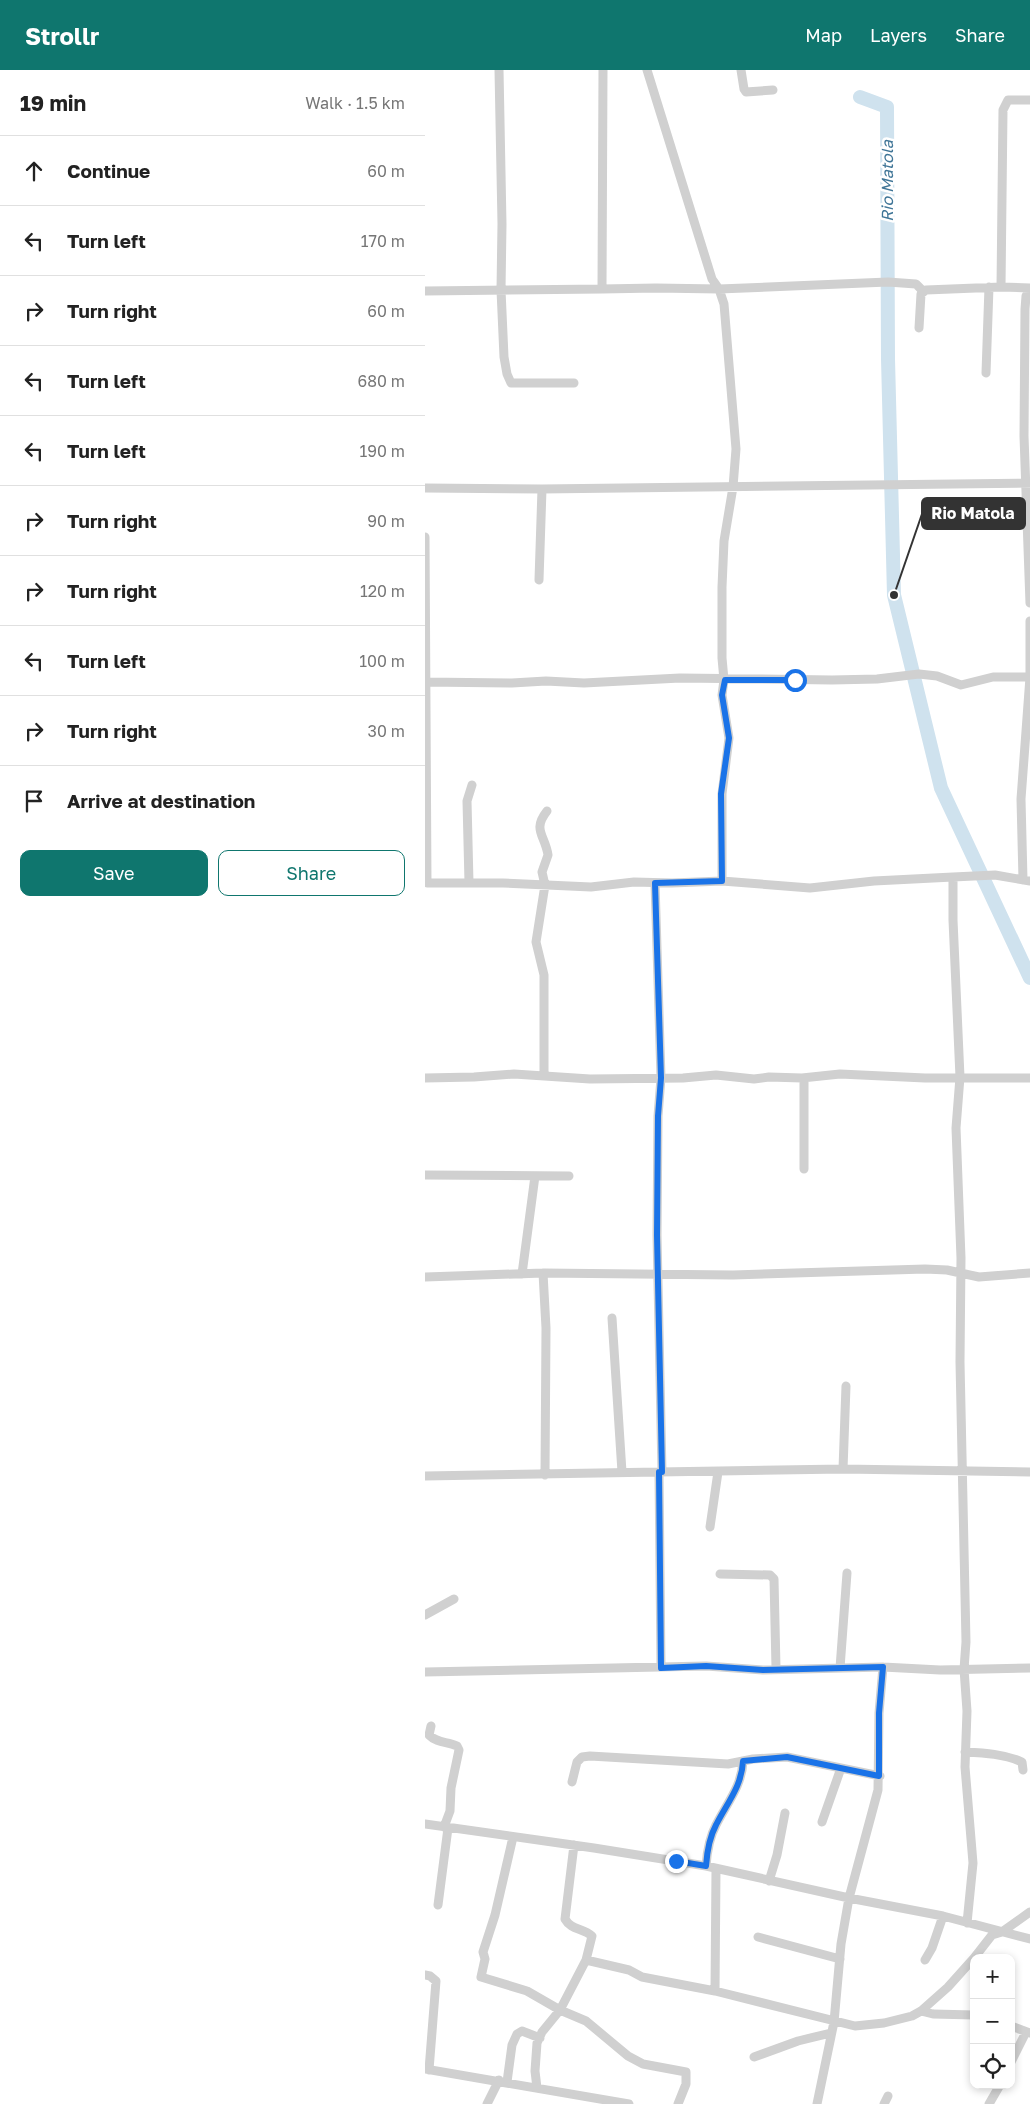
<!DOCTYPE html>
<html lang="en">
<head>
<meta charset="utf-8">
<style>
	body { margin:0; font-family:"Golos Text",sans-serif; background:#f2f2f2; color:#222 }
	.controls { position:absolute; right:15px; bottom:15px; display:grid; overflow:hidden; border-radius:10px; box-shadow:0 2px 8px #0003 }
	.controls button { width:45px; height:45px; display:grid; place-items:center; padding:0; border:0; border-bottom:1px solid #e0e0e0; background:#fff; color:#222; font:25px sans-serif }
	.stop { position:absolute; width:15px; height:15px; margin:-11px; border:4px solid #1a73e8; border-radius:50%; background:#fff }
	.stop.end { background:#1a73e8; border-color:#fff; box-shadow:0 1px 5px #0008 }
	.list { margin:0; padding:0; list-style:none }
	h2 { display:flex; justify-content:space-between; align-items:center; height:65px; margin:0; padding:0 20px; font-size:21px }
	h2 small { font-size:16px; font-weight:400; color:#767676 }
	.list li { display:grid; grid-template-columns:32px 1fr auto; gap:15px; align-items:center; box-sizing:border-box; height:70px; padding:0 20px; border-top:1px solid #e0e0e0 }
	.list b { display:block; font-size:19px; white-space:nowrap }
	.list em { font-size:16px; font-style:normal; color:#767676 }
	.actions { display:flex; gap:10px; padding:15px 20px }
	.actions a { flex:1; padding:11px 0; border:1px solid #0f766e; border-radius:10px; text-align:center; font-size:18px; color:#0f766e }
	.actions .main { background:#0f766e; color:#fff }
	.icon { flex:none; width:28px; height:28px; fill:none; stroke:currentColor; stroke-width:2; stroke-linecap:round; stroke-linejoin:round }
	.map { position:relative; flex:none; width:605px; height:2034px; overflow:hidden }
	header { display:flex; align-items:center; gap:30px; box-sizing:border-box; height:70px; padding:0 25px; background:#0f766e; color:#fff }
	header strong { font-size:24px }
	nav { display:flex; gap:28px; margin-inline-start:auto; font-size:18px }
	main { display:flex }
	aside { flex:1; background:#fff }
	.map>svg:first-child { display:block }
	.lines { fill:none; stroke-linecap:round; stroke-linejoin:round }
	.river { stroke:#cfe2ee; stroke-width:14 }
	.minor { stroke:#d0d0d0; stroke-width:9 }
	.route { stroke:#1a73e8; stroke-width:6 }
	.labels { text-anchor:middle; stroke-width:5; stroke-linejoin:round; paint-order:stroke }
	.water-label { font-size:16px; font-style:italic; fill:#3f7597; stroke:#fff }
	.leader { fill:none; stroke:#333; stroke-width:2 }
	.callout-dot { fill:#333; stroke:#fff; stroke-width:2 }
	.callout { fill:#333; stroke:#333; stroke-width:2 }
	.callout-label { font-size:16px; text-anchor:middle; font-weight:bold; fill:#fff }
</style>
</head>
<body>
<header>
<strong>Strollr</strong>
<nav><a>Map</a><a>Layers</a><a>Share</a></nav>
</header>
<main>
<aside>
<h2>19 min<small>Walk · 1.5 km</small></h2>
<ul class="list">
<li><svg class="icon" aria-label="ahead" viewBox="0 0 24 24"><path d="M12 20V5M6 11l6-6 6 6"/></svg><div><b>Continue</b></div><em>60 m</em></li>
<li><svg class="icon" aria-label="left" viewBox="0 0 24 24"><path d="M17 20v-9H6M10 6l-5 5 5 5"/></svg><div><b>Turn left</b></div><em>170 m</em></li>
<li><svg class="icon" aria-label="right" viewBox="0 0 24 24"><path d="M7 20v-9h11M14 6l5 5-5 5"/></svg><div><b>Turn right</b></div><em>60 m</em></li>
<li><svg class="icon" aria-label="left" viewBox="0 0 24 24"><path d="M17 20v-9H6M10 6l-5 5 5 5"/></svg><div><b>Turn left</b></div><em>680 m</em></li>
<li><svg class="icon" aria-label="left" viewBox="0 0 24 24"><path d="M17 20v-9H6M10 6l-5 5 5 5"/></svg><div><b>Turn left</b></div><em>190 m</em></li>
<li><svg class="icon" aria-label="right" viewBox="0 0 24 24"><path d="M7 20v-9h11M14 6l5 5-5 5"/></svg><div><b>Turn right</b></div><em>90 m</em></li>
<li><svg class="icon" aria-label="right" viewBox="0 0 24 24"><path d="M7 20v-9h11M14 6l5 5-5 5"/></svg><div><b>Turn right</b></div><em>120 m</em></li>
<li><svg class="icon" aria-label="left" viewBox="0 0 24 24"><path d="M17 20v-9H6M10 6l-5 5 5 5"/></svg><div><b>Turn left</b></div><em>100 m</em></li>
<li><svg class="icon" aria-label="right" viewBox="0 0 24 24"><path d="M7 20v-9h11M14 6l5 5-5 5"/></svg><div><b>Turn right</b></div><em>30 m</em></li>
<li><svg class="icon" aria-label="arrive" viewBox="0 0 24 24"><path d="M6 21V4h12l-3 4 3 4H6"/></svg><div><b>Arrive at destination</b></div></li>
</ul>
<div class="actions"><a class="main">Save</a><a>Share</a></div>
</aside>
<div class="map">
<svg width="605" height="2034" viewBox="0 0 605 2034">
	<rect width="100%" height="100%" fill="#fff"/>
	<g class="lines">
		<path class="river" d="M 435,27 L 462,37 L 463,289 L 469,525 L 516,718 L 605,908"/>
		<path class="minor" d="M 74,0 L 77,154 L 76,220 L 79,287 L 82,304 L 86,313 L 149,313
			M 222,0 L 287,209 L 294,219 L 463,212 L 491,214 L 498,221
			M 316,0 L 319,19 L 321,22 L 348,20
			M 576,217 L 578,40 L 583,30 L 605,30
			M 177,219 L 231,218 L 294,219 L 299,234 L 311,379 L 308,417 L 299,471 L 297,517 L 297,588 L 299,610 L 297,625 L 304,668 L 297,724 L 297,811
			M 605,220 L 601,226 L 600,239 L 599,366 L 605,533
			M 0,221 L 177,219 L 178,0
			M 494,258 L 496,224 L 501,220 L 576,217 L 605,218
			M 561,303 L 564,217
			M 0,418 L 117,419 L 605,413
			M 0,467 L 2,813 L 78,813 L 166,817 L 209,812 L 247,813 L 297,811 L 385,818 L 449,811 L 528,807 L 528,850 L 535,1007 L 531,1058 L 536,1188 L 535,1292 L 541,1572 L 539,1599 L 542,1641 L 540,1697 L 548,1793 L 542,1853
			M 114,510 L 117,419
			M 0,612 L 87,613 L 121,611 L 159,613 L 255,608 L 407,610 L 452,609 L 494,604 L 512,606 L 536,615 L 568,607 L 605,607
			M 528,807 L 570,805 L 605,811
			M 598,810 L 596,729 L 605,607 L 605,551
			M 44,813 L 42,731 L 47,715
			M 230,813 L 236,1008 L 233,1046 L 232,1165 L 237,1402
			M 119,1006 L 119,905 L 111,872 L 120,815 L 117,802 L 123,785 C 120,765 107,760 122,741
			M 0,1008 L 49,1007 L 89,1004 L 165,1009 L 258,1008 L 291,1005 L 329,1009 L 344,1007 L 377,1008 L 415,1004 L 500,1008 L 605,1008
			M 379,1008 L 379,1099
			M 0,1105 L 144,1106
			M 118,1203 L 121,1258 L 120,1405
			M 97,1204 L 110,1106
			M 0,1207 L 118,1203 L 308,1205 L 500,1199 L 522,1200 L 554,1207 L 605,1203
			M 187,1248 L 197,1402
			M 418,1399 L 421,1316
			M 234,1402 L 236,1597
			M 0,1406 L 418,1399 L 605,1402
			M 285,1457 L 293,1402
			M 295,1504 L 345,1505 L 349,1509 L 351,1598
			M 0,1545 L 29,1529
			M 415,1598 L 422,1503
			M 0,1602 L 281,1596 L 338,1600 L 458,1597 L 515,1600 L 605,1598
			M 6,1656 L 4,1665 C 13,1674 22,1671 32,1676 L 34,1680 L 26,1718 L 25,1741 L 19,1757
			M 540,1682 C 560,1683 579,1684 597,1692 L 598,1700
			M 147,1712 L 152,1692 L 157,1687 L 165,1686 L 303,1694 L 328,1689 L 362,1687 L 455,1706
			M 397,1752 L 416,1698
			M 0,1754 L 169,1778 L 281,1796 L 424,1828 L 518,1846 L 605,1869
			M 88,1767 L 70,1845 L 58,1882 L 60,1889 L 56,1907 L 102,1921 L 135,1940 L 161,1951 L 203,1986 L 218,1994 L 261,2002 L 261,2014 L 253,2034
			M 149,1775 L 140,1849 C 146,1860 158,1858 167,1866 L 161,1890 L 204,1900 L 217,1907 L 290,1921 L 430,1956 L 459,1953 L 487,1946 L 496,1941 L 523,1917 L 549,1888
			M 281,1796 C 282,1782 284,1768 291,1755 C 302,1733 317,1716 318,1691
			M 344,1811 L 352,1785 L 360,1743
			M 13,1835 L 23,1758
			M 333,1867 L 415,1889
			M 549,1888 L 567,1865 L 577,1862 L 605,1842
			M 500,1890 L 507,1878 L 518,1846
			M 0,1905 L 5,1906 L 11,1911 L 4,2000
			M 290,1921 L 291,1799
			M 496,1941 L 508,1944 L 549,1945
			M 586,1956 L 605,1963
			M 329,1987 L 373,1971 L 406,1963
			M 586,1992 L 601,1962
			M 0,1999 L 204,2034
			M 82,2012 L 87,1975 L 92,1964 L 97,1961 L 115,1968
			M 112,2018 L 110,2001 L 112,1973 L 117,1962 L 135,1940 L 161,1890
			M 62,2034 L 74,2010
			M 392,2034 L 409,1952 L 416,1874 L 424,1828 L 453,1720 L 454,1643 L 458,1597
			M 459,2034 L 463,2026
			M 564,2034 L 575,2015"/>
	</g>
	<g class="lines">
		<path class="route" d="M 251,1791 L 281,1796 C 282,1782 284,1768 291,1755 C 302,1733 317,1716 318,1691 L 362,1687 L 454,1706 L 454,1643 L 458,1597 L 338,1600 L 281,1596 L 236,1598 L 234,1402 L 237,1402 L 232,1165 L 233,1046 L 236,1008 L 230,813 L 297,811 L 296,724 L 304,668 L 297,625 L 300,610 L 370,610"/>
	</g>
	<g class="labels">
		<g class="water-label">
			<text transform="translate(462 111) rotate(-90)" y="6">Rio Matola</text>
		</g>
	</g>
	<path class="leader" d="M469 525L497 444"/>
	<circle class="callout-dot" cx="469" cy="525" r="5"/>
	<rect class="callout" x="497" y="428" width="103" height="31" rx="5"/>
	<g class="callout-label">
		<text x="548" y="449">Rio Matola</text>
	</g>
</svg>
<div class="controls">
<button>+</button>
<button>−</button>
<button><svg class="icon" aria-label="locate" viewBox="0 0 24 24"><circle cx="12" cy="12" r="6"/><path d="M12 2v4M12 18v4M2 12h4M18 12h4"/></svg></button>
</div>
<div class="stop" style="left:370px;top:610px"></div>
<div class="stop end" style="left:251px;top:1791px"></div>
</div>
</main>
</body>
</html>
